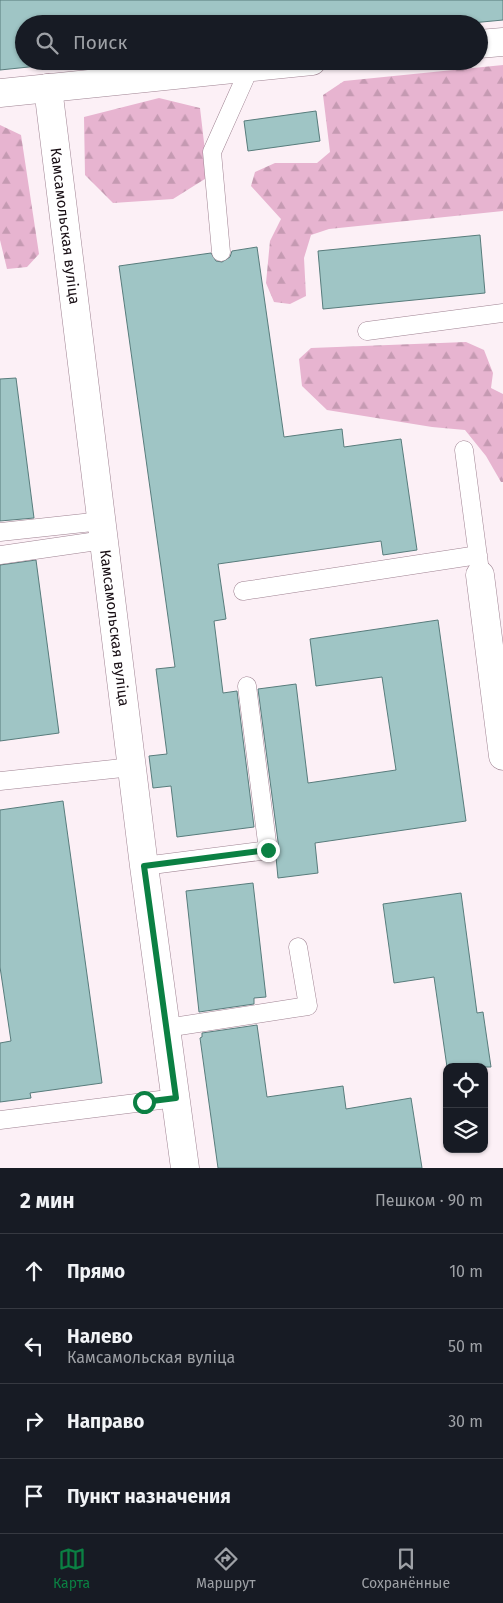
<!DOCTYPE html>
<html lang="ru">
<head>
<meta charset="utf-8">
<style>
	body { margin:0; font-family:"Fira Sans",sans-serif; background:#242831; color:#f1f3f6 }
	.controls { position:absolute; right:15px; bottom:15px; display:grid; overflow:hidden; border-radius:10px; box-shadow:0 1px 4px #0004 }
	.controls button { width:45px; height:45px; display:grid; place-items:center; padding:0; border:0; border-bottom:1px solid #363941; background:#171b24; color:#f1f3f6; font:25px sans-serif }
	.stop { position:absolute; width:15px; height:15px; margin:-11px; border:4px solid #0b8043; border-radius:50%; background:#fff }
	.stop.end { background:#0b8043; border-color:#fff; box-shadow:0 1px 5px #0008 }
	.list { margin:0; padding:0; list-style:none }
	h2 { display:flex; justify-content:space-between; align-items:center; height:65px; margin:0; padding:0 20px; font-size:21px }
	h2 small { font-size:16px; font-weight:400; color:#9ea1a6 }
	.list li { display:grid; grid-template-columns:32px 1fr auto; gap:15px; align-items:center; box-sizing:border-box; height:75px; padding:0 20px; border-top:1px solid #363941 }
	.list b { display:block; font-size:19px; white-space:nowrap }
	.list p { margin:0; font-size:16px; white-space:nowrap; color:#9ea1a6 }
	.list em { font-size:16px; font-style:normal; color:#9ea1a6 }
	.icon { flex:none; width:28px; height:28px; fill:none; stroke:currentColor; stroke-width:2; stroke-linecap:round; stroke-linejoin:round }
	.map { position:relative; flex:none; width:503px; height:1168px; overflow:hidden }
	.search { position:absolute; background:#171b24; box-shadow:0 1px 4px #0004; left:15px; right:15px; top:15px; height:55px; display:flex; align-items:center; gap:12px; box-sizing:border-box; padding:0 18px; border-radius:28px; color:#9ea1a6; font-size:19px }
	.sheet { height:365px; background:#171b24 }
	nav { display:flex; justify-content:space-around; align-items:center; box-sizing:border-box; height:70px; border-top:1px solid #363941; background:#171b24; font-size:14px; color:#9ea1a6 }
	nav a { display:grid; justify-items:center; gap:2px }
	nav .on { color:#0b8043 }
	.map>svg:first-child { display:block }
	.forest { fill:url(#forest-firs) }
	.building { fill:#9fc5c5; stroke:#587c7c }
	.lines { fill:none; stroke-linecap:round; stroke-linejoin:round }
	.service-casing { stroke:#9f8392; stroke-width:19 }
	.minor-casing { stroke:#9f8392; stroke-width:29 }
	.service { stroke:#fff; stroke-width:18 }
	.minor { stroke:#fff; stroke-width:28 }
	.route { stroke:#0b8043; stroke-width:6 }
	.labels { text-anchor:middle; stroke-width:5; stroke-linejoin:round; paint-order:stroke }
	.street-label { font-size:15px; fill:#180e14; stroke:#fcf0f6 }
</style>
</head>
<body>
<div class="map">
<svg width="503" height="1168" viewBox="0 0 503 1168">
	<defs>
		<pattern id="forest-firs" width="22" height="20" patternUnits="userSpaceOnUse" patternTransform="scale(1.25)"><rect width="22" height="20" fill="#e7b4d0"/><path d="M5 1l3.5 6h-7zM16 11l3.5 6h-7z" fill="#c59ab2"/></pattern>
	</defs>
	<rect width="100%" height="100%" fill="#fcf0f6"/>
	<path class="forest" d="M 503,65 L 503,211 L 329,229 L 311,235 L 304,258 L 306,296 L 290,304 L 274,302 L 266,283 L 270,241 L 281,219 L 251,186 L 255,172 L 275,163 L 317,163 L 330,152 L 323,95 L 344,81 Z
		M 159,98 L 200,108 L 208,177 L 173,199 L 113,203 L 85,175 L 84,117 Z
		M 0,125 L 21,135 L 39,254 L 27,267 L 7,269 L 0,240 Z
		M 466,342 L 484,350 L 493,373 L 491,388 L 503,394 L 503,482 L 501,482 L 486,456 L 465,430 L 432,427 L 327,410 L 302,386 L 299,359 L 311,348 Z"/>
	<path class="building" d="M 0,0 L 503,0 L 503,20 L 461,24 L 24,24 L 24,61 L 86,61 L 0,70 Z
		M 316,111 L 320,141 L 248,151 L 244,121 Z
		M 480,235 L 485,293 L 323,309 L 318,251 Z
		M 257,247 L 284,437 L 342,429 L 344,447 L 401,439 L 417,550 L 383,555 L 381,541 L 218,564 L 226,619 L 214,621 L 223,693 L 237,691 L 254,827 L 177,837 L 171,786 L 153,788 L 149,756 L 167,754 L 156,669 L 175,667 L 119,266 L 211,253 L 216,261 L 222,262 L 230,257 L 232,251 Z
		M 16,378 L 34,518 L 0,521 L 0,379 Z
		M 36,560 L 59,733 L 0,741 L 0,565 Z
		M 438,620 L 466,821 L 315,843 L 318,873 L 278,878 L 276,857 L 279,849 L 258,689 L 296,684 L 308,783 L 396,770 L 382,677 L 316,686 L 310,639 Z
		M 63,801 L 102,1083 L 30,1093 L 31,1098 L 0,1102 L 0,1043 L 11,1041 L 0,967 L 0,810 Z
		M 253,883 L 266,997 L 254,998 L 254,1004 L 199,1012 L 186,891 Z
		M 461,893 L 477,1013 L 483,1012 L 491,1067 L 447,1067 L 434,977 L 394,983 L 383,904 Z
		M 257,1025 L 267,1097 L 343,1086 L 346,1109 L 411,1098 L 422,1168 L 218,1168 L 200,1038 L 202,1037 L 202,1033 Z"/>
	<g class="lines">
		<defs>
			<path id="service" d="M 221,252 L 212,152 L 250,67
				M 367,331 L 503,313
				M 464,450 L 479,564
				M 0,532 L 102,521
				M 0,555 L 104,540
				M 243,591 L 478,555
				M 0,781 L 132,767
				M 144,866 L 268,850 L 247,686
				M 166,1028 L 308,1006 L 298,947
				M 0,1120 L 176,1098"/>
			<g id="minor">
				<path d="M 479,44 L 503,42"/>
				<path id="s1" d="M 48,88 L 144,866 L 185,1168"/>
				<path d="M 0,93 L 312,61"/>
				<path d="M 480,575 L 503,756"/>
			</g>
		</defs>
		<use href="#service" class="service-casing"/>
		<use href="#minor" class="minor-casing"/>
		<use href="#service" class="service"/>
		<use href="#minor" class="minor"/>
	</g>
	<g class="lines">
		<path class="route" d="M 144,1102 L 176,1098 L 144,866 L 268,850"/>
	</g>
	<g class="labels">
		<g class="street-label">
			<text dy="5" stroke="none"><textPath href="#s1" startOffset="139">Камсамольская вуліца</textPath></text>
			<text dy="5" stroke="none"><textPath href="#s1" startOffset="544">Камсамольская вуліца</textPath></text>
		</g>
	</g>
</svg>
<div class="controls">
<button><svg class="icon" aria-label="locate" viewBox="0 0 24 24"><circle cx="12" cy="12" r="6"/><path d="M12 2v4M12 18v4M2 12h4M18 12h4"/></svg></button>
<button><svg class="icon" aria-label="layers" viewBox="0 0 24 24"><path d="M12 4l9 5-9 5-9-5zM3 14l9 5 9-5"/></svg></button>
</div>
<div class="stop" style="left:144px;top:1102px"></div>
<div class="stop end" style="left:268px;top:850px"></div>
<div class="search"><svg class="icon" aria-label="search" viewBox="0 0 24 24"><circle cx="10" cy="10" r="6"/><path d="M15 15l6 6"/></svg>Поиск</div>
</div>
<section class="sheet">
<h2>2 мин<small>Пешком · 90 m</small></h2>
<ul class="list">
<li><svg class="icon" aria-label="ahead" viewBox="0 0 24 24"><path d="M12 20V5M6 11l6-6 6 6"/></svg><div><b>Прямо</b></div><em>10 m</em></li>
<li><svg class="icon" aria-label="left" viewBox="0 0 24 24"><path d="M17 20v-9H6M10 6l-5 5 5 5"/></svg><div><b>Налево</b><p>Камсамольская вуліца</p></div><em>50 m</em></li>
<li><svg class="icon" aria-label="right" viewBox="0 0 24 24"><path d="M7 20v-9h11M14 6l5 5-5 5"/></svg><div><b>Направо</b></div><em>30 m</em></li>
<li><svg class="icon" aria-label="arrive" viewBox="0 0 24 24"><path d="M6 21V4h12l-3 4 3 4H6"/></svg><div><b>Пункт назначения</b></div></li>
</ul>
</section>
<nav>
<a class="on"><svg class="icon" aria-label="map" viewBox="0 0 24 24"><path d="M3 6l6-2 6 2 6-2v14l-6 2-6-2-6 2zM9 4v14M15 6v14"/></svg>Карта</a>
<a><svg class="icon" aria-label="directions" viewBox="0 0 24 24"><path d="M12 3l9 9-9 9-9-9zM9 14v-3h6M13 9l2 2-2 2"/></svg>Маршрут</a>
<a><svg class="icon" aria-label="saved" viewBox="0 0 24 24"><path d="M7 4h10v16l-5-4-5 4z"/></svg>Сохранённые</a>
</nav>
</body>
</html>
